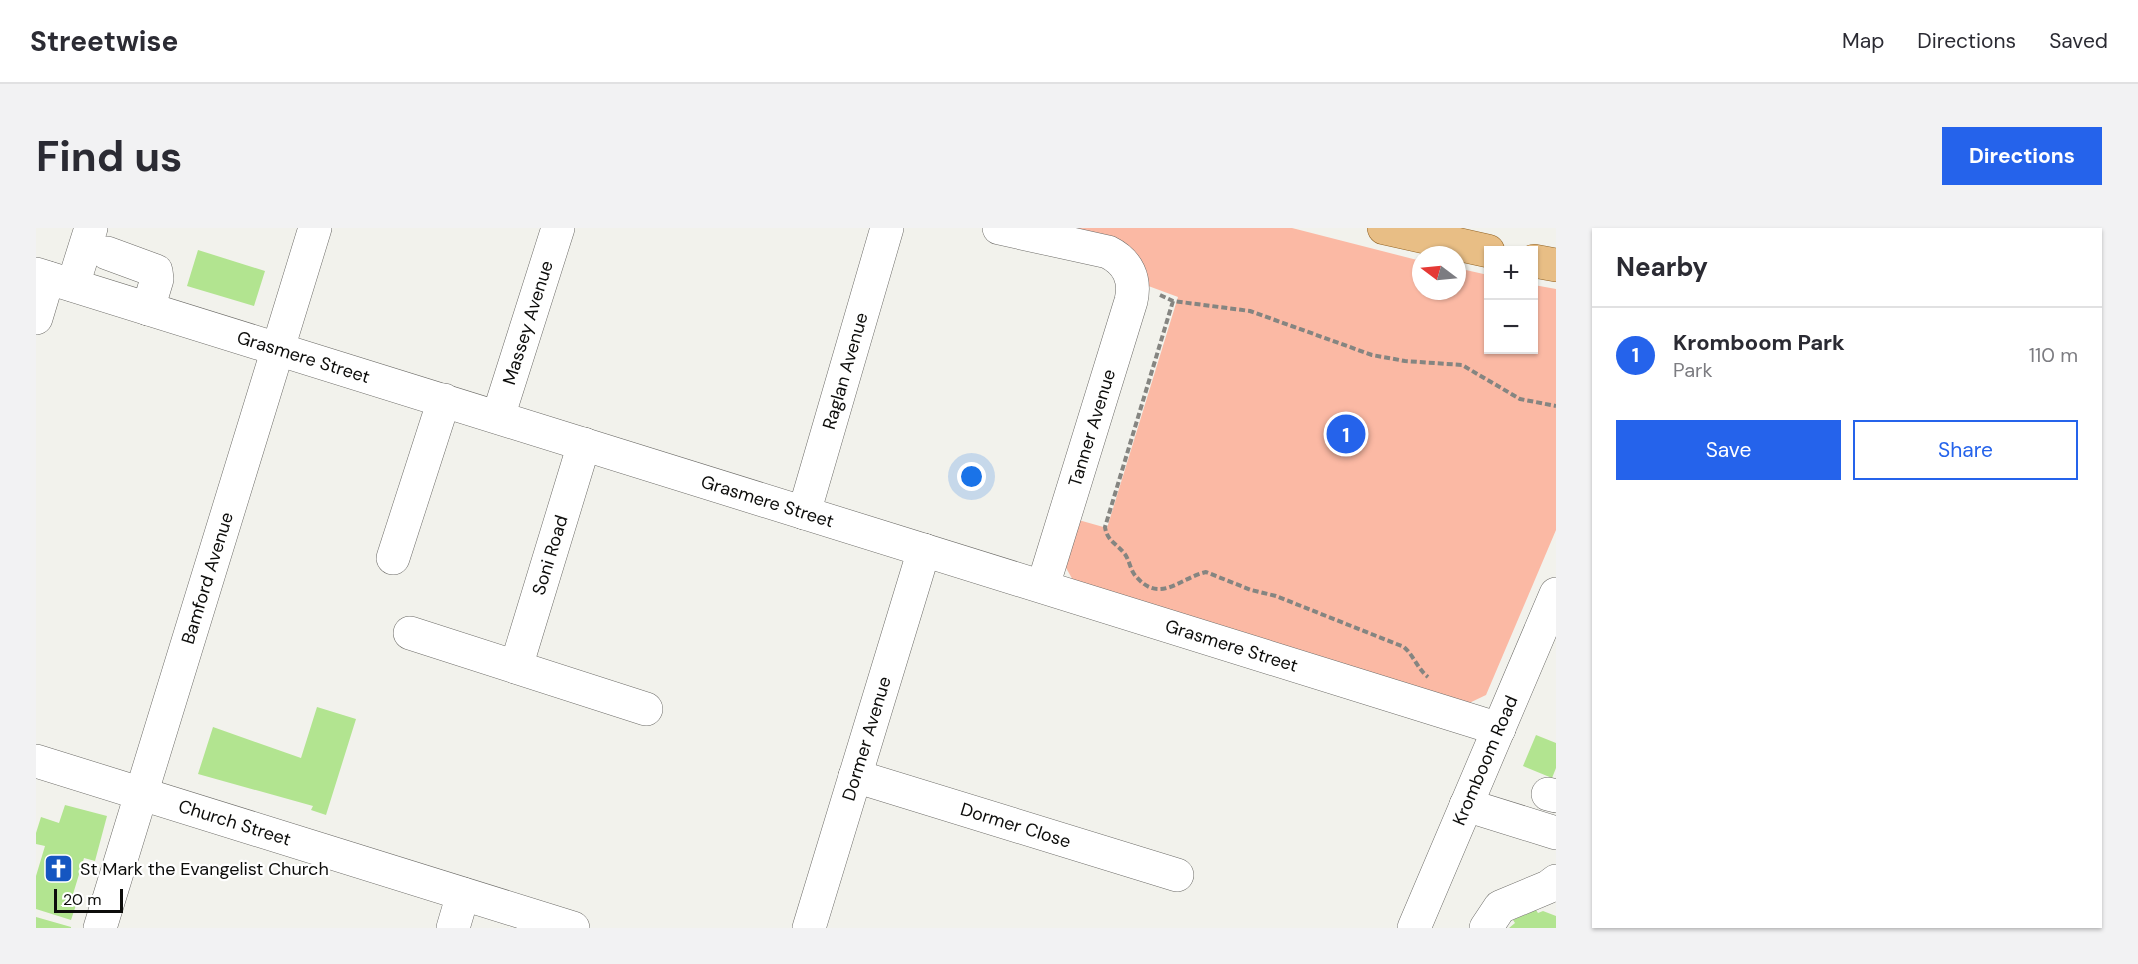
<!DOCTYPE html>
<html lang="en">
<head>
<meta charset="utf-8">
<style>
	body { margin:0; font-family:"DM Sans",sans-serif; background:#f2f2f3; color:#2b2b33 }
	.controls { position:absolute; right:18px; top:18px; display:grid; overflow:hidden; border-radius:0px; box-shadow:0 2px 4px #0004 }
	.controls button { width:54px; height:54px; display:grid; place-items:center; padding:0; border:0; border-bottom:2px solid #e1e1e2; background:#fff; color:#2b2b33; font:30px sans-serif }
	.compass { position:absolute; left:1376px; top:18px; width:54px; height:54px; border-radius:50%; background:#fff; box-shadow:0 2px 4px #0004; rotate:286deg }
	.scale { position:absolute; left:18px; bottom:15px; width:69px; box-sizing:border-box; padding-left:6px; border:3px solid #0d0d0b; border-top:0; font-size:16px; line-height:21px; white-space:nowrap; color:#0d0d0b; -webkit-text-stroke:4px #fff; paint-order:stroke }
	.you { position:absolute; left:936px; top:249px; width:21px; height:21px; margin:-15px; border:4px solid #fff; border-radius:50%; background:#1a73e8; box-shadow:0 0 0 9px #1a73e833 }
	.badge { display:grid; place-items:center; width:39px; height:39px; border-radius:50%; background:#2563eb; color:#fff; font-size:20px; font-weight:700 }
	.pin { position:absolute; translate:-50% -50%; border:3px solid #fff; box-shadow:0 2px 6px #0006 }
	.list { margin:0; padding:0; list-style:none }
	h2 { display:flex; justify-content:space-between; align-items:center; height:78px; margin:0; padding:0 24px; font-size:26px }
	h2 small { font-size:20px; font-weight:400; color:#7c7c81 }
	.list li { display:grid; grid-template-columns:39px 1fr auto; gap:18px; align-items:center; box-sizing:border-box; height:96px; padding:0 24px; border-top:2px solid #e1e1e2 }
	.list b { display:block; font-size:22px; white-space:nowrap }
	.list p { margin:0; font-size:20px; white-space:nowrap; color:#7c7c81 }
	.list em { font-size:20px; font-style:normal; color:#7c7c81 }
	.actions { display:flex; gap:12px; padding:18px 24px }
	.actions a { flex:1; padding:14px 0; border:2px solid #2563eb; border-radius:0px; text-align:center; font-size:21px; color:#2563eb }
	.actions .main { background:#2563eb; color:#fff }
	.map { position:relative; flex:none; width:1520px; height:700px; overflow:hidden; border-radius:0px }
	header { display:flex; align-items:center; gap:36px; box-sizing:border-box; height:84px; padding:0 30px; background:#fff; border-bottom:2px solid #e1e1e2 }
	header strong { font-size:28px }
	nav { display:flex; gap:33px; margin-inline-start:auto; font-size:21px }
	.intro { display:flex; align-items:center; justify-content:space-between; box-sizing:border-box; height:144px; padding:0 36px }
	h1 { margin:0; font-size:42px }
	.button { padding:15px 27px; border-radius:0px; background:#2563eb; color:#fff; font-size:21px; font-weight:700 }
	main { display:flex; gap:36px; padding:0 36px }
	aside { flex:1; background:#fff; border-radius:0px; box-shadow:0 2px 4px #0004 }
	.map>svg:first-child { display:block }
	.green { fill:#fbb9a4 }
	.building { fill:#b2e490 }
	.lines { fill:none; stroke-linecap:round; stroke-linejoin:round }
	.minor-casing { stroke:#6d6c68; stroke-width:34 }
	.major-casing { stroke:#926426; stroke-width:34 }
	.path { stroke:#858581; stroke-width:4; stroke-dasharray:6 3; stroke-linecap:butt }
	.minor { stroke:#fff; stroke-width:33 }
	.major { stroke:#e8be85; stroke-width:33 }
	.labels { text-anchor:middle; stroke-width:4.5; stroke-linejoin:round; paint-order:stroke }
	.street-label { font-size:18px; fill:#0d0d0b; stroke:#fff }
	.poi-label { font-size:18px; fill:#0d0d0b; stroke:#fff; text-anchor:start }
</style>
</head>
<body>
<header>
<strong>Streetwise</strong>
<nav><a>Map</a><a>Directions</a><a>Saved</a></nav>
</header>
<div class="intro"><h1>Find us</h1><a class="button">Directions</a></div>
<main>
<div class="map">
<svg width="1520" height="700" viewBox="0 0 1520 700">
	<rect width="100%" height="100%" fill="#f2f2ec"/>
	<path class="green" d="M 1008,0 L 1256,0 L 1385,33 L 1385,63 L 1421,63 L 1421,40 L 1452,47 L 1452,122 L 1498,122 L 1498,57 L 1520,61 L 1520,302 L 1450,467 L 1429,477 L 1038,354 L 1029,338 L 1039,291 L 1071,300 L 1142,69 L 1107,56 Z"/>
	<path class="building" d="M 162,22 L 229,43 L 218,78 L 151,58 Z
		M 281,479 L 320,491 L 290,587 L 275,582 L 277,578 L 162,546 L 177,499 L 265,530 Z
		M 1500,507 L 1520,515 L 1520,540 L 1516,550 L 1487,538 Z
		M 29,577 L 71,588 L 59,633 L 48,630 L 34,676 L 40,677 L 35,692 L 0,681 L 0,648 L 9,618 L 0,616 L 0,605 L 5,589 L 23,595 Z
		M 1500,682 L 1502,685 L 1507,683 L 1520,688 L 1520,700 L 1473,700 L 1479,695 L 1477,692 Z
		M 0,689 L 35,699 L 35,700 L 0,700 Z"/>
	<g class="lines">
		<defs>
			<g id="minor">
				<path d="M 963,0 L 1072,24 C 1092,34 1100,51 1095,73 L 1007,358"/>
				<path d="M 71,25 L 120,43 L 121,51 L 112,81"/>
				<path id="s1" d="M 0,46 L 1463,501"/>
				<path d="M 37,57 L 55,0"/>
				<path d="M 0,90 L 12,50"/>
				<path id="s2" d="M 462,189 L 522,0"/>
				<path id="s3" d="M 768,285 L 851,0"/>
				<path d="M 357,330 L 408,172"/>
				<path d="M 374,405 L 610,481"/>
				<path id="s4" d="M 480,439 L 548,216"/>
				<path id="s5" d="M 0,533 L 537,700"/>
				<path id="s6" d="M 819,548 L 1141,647"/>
				<path d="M 1512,566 L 1520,568"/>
				<path d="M 1430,577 L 1520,605"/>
				<path id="s7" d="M 64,700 L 279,0"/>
				<path d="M 417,700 L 427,666"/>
				<path id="s8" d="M 773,700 L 888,322"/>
				<path id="s9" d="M 1378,700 L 1520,366"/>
				<path d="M 1450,700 L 1464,679 L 1512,659 L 1520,653"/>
			</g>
			<path id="major" d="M 1348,0 L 1452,23
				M 1498,33 L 1520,37"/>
		</defs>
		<use href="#minor" class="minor-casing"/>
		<use href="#major" class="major-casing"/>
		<path class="path" d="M 1124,67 L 1137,73 L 1214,83 L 1336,127 L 1369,133 L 1426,137 L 1484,171 L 1520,178
			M 1137,73 L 1069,299 C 1071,313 1080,315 1088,325 C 1093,331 1094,340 1098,346 C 1123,378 1143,350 1170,344 L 1215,362 L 1240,368 L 1368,419 C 1378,428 1381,440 1392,449"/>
		<use href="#minor" class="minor"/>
		<use href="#major" class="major"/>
	</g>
	<defs>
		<symbol id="church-square" viewBox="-11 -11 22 22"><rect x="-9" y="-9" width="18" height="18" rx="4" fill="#1556c1" stroke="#fff"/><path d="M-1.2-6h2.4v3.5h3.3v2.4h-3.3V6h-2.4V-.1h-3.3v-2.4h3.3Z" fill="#fff"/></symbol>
	</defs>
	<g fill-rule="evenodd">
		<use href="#church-square" x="6" y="624" width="33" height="33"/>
	</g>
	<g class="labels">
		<g class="street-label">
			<text dy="6" stroke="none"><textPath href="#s2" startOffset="99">Massey Avenue</textPath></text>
			<text dy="6" stroke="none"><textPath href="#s1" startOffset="280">Grasmere Street</textPath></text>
			<text dy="6" stroke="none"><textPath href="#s3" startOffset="148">Raglan Avenue</textPath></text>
			<text transform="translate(1056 200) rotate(-73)" y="6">Tanner Avenue</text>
			<text dy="6" stroke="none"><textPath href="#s1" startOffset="766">Grasmere Street</textPath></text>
			<text dy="6" stroke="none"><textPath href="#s4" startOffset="117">Soni Road</textPath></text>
			<text dy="6" stroke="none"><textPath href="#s7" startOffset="366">Bamford Avenue</textPath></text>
			<text dy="6" stroke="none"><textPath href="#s1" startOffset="1252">Grasmere Street</textPath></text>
			<text dy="6" stroke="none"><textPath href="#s8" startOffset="198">Dormer Avenue</textPath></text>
			<text dy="6" stroke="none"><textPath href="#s9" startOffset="182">Kromboom Road</textPath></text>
			<text dy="6" stroke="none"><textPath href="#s5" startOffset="208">Church Street</textPath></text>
			<text dy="6" stroke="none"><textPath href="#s6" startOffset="168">Dormer Close</textPath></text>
		</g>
		<g class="poi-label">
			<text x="44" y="647">St Mark the Evangelist Church</text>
		</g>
	</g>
</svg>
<div class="controls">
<button>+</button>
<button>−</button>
</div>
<svg class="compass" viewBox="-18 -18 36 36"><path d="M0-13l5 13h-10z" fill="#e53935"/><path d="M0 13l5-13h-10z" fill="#7c7c81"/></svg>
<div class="scale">20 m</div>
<div class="you"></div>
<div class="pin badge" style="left:1310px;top:206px">1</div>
</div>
<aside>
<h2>Nearby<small></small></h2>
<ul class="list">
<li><span class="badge">1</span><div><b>Kromboom Park</b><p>Park</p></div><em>110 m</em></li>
</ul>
<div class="actions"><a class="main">Save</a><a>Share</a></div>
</aside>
</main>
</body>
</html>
